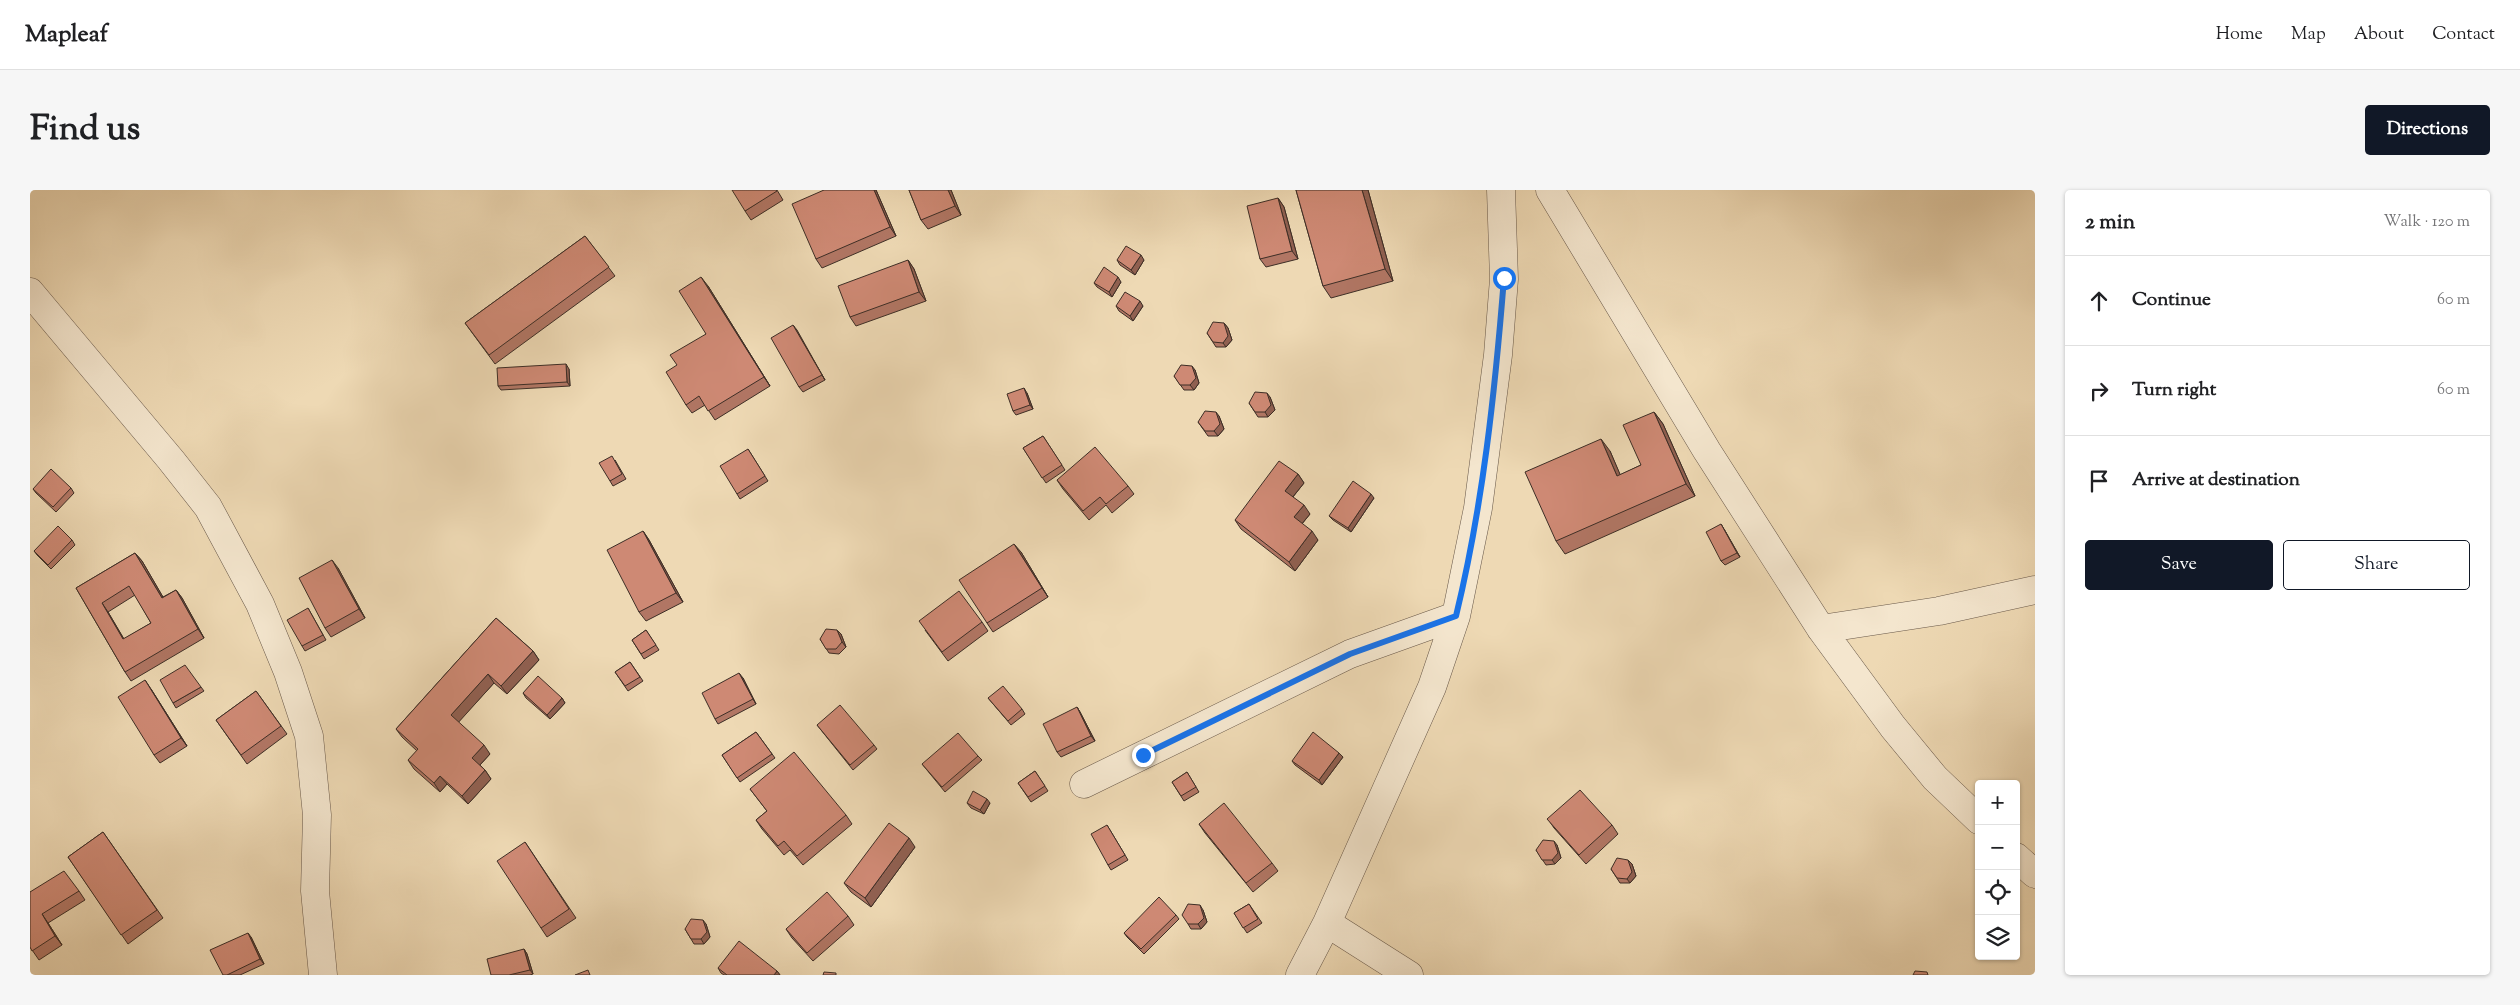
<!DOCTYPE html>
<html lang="en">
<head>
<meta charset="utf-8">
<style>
	body { margin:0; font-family:"Sorts Mill Goudy",serif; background:#f6f6f6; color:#202124 }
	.controls { position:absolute; right:15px; bottom:15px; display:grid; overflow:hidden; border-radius:5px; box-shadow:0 1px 4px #0004 }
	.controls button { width:45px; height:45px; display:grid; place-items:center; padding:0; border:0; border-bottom:1px solid #e0e0e0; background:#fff; color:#202124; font:25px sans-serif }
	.stop { position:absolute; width:15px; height:15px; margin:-11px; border:4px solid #1a73e8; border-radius:50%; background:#fff }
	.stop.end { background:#1a73e8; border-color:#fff; box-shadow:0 1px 5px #0008 }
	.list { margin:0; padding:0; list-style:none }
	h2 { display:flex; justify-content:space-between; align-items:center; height:65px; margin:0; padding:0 20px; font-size:21px }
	h2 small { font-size:16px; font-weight:400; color:#757577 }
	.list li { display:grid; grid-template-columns:32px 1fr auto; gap:15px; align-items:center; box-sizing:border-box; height:90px; padding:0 20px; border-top:1px solid #e0e0e0 }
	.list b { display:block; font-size:19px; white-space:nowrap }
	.list em { font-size:16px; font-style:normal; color:#757577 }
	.actions { display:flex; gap:10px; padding:15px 20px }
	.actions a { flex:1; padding:11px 0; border:1px solid #111827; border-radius:5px; text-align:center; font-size:18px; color:#111827 }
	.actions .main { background:#111827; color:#fff }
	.icon { flex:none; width:28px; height:28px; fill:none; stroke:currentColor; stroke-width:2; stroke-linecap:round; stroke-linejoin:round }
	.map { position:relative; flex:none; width:2005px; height:785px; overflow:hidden; border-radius:5px }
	header { display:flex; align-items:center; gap:30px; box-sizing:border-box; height:70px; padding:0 25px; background:#fff; border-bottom:1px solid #e0e0e0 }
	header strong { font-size:24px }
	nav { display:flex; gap:28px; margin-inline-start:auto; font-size:18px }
	.intro { display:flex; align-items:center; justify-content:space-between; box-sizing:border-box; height:120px; padding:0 30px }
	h1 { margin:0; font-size:35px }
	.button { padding:12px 22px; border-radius:5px; background:#111827; color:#fff; font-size:18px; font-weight:700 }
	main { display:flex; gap:30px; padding:0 30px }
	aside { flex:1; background:#fff; border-radius:5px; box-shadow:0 1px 4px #0004 }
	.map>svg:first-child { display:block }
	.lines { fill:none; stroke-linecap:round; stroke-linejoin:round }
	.minor-casing { stroke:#69594a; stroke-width:29 }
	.minor { stroke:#f4e6ce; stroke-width:28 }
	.wall { fill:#b17664; stroke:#3d2e26; fill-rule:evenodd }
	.shaded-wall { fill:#906051; stroke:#3d2e26 }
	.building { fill:#ce8974; stroke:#3d2e26; fill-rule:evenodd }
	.route { stroke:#1a73e8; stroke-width:6 }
</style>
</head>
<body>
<header>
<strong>Mapleaf</strong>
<nav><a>Home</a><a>Map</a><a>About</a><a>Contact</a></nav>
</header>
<div class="intro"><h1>Find us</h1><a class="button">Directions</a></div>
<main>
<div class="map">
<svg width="2005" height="785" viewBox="0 0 2005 785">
	<rect width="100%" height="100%" fill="#eed9b4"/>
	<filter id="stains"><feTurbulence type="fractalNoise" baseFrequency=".004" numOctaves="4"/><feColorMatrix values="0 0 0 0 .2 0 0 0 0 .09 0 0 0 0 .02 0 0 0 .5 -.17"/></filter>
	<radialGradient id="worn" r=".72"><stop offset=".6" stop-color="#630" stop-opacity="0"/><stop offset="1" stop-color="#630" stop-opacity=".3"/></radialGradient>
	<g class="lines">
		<defs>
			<path id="minor" d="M 1520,0 L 1677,261 L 1791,439 L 1863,537 L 1905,588 L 1949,630
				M 0,102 L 141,270 L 178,317 L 230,414 L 258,482 L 279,546 L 287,625 L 285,701 L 293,785
				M 1791,439 L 1909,421 L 2005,400
				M 1054,594 L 1320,464 L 1426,426
				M 1986,667 L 2005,684
				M 1297,733 L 1379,785
				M 1270,785 L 1297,733 L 1402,497 L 1426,426 L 1448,318 L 1468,165 L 1474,89 L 1471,0"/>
		</defs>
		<use href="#minor" class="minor-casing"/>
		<use href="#minor" class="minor"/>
	</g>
	<path class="wall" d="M 747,0 L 753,10 L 721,30 L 715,21 Z
		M 794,0 L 846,0 L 866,46 L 792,78 L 786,69 Z
		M 879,0 L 921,0 L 931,25 L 898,39 L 891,30 Z
		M 1266,0 L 1338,0 L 1363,91 L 1301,108 L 1293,96 Z
		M 1248,8 L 1254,17 L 1268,69 L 1236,77 L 1230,69 Z
		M 555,46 L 585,86 L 465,174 L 435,133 Z
		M 878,70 L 884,79 L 896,111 L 826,136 L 820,127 Z
		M 1087,70 L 1114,70 L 1105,85 L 1090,75 Z
		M 1091,92 L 1082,107 L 1067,97 L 1064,93 Z
		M 678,96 L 740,196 L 685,230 L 675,215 L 662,223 L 656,215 L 647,175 L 676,144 Z
		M 1086,116 L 1113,116 L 1103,131 L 1089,121 Z
		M 1194,133 L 1198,138 L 1202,150 L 1196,157 L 1186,157 L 1177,143 Z
		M 763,135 L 795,190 L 773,202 L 769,197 Z
		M 539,179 L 540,196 L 471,200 L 468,196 Z
		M 1165,180 L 1169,193 L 1164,200 L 1154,200 L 1144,186 Z
		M 997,203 L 1003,219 L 986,225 L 983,221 Z
		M 1240,207 L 1245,220 L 1238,227 L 1228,227 L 1219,213 Z
		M 1624,222 L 1633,234 L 1665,306 L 1535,364 L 1526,351 L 1580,261 L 1590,285 L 1611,275 Z
		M 1189,226 L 1194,239 L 1188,246 L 1178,246 L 1168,232 Z
		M 1013,246 L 1035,280 L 1016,293 L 993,258 Z
		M 718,259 L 738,291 L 710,309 L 707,304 Z
		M 585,270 L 596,289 L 583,296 L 580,291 Z
		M 1268,284 L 1274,293 L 1263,307 L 1280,324 L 1272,334 L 1288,350 L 1265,381 L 1211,339 L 1205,330 Z
		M 1027,290 L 1098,296 L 1104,304 L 1082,323 L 1076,315 L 1059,330 L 1033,299 Z
		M 41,298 L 44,303 L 26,322 L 6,303 L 3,299 Z
		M 1344,308 L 1321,342 L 1303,330 L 1299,326 Z
		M 1694,339 L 1710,367 L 1695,375 L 1691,371 Z
		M 613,341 L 619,350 L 653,412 L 616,431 L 609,422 Z
		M 42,350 L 45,355 L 21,379 L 7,365 L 4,361 Z
		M 991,362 L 1018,407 L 963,442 L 957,433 Z
		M 105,363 L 112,371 L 133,407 L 146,400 L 152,408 L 174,448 L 101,491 L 95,482 L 46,398 ZM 105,405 L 121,433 L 94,449 L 78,422 Z
		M 308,378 L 335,428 L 301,447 L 295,438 Z
		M 278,418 L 296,450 L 275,461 L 272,456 Z
		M 466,428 L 503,461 L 509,470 L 477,504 L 464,493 L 428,532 L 460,564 L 450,575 L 455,580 L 461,589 L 438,614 L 417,594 L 410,602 L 384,579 L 378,570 L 387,561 L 372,547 L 366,539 Z
		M 952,432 L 958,441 L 918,471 L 895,440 Z
		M 616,440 L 629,460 L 614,469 L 602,450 Z
		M 807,440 L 811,444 L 816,457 L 809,464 L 799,463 L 790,449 Z
		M 600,472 L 613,491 L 598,501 L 585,482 Z
		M 713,488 L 726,514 L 688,534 L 685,529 Z
		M 171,497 L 174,501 L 146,518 L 143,513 Z
		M 121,499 L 157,556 L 130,573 L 124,565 Z
		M 226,501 L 257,544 L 217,574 L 186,530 Z
		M 493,503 L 532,508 L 535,513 L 520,529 L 496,508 Z
		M 958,508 L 992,519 L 995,524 L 981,535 Z
		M 1047,517 L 1050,522 L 1065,551 L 1031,567 L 1027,562 Z
		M 787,535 L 844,555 L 847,559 L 823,580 Z
		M 726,542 L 745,568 L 710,592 L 692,565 Z
		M 1309,563 L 1313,567 L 1292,595 L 1265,575 L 1262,571 Z
		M 948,566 L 952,570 L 915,602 L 892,574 Z
		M 1005,581 L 1018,601 L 1001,612 L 988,593 Z
		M 1157,582 L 1169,602 L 1154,611 L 1142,592 Z
		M 720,599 L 816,625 L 822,634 L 773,675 L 760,660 L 754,665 L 732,639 L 726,630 L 737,621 Z
		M 937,613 L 960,613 L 954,624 L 941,618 Z
		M 1518,629 L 1582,635 L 1588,644 L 1556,674 L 1524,638 Z
		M 1169,634 L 1242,673 L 1248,681 L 1223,702 L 1175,643 Z
		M 1077,635 L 1098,670 L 1081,680 L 1078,675 Z
		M 73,642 L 133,728 L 98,754 L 38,667 Z
		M 495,652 L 546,728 L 517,747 L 511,738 Z
		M 1527,655 L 1531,668 L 1525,674 L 1516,675 L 1506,660 Z
		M 885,657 L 841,717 L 821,702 L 814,693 Z
		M 1602,674 L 1606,686 L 1600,693 L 1590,693 L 1581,679 Z
		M 49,701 L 55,710 L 18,733 L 32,755 L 9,770 L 0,757 L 0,702 Z
		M 1219,714 L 1232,733 L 1217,743 L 1204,723 Z
		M 1173,720 L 1177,732 L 1171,739 L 1161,739 L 1158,734 Z
		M 1146,725 L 1149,729 L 1114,764 L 1097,747 L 1094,743 Z
		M 818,726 L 824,735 L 783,771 L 762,748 L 756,739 Z
		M 676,734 L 680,747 L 674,754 L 664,754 L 655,739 Z
		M 221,747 L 234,774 L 210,785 L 193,785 Z
		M 494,759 L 497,764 L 503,784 L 500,785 L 461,785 Z
		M 688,778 L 747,781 L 750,785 L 694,785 L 691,783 Z"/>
	<path class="shaded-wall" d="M 844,0 L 846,0 L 866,46 L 860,37 Z
		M 918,0 L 921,0 L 931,25 L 925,16 Z
		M 1332,0 L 1338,0 L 1363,91 L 1355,79 Z
		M 1248,8 L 1254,17 L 1268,69 L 1262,61 Z
		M 1111,65 L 1114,70 L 1105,85 L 1101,80 Z
		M 878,70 L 884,79 L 896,111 L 889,102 Z
		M 671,87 L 678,96 L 740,196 L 734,187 Z
		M 1088,87 L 1091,92 L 1082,107 L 1079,102 Z
		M 1110,111 L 1113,116 L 1103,131 L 1100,126 Z
		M 1194,133 L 1198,138 L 1202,150 L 1196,157 L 1193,153 Z
		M 763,135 L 767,140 L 795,190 L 792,185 Z
		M 536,174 L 539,179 L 540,196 L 537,192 Z
		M 1162,176 L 1165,180 L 1169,193 L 1164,200 L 1160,195 Z
		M 994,198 L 997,203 L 1003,219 L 1000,215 Z
		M 1237,203 L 1240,207 L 1245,220 L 1238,227 L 1235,222 Z
		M 1186,222 L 1189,226 L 1194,239 L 1188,246 L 1184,241 Z
		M 1624,222 L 1633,234 L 1665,306 L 1656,294 Z
		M 1571,249 L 1580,261 L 1596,298 L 1587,286 Z
		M 1268,284 L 1274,293 L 1261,309 L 1255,301 Z
		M 1341,304 L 1344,308 L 1321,342 L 1318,338 Z
		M 1274,315 L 1280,324 L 1270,336 L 1264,327 Z
		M 1691,334 L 1694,339 L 1710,367 L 1707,363 Z
		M 613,341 L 619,350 L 653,412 L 646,403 Z
		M 1282,341 L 1288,350 L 1265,381 L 1259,372 Z
		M 984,354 L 991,362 L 1018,407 L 1012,398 Z
		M 105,363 L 112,371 L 138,416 L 132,408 Z
		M 302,370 L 308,378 L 335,428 L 329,419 Z
		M 146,400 L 152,408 L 174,448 L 168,439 Z
		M 72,413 L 78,422 L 99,458 L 93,449 Z
		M 807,440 L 811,444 L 816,457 L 812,452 Z
		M 503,461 L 509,470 L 477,504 L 471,496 Z
		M 709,483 L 713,488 L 726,514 L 723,509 Z
		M 458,484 L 464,493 L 427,534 L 421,525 Z
		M 115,490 L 121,499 L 157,556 L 151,548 Z
		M 532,508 L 535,513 L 520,529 L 517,525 Z
		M 1047,517 L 1050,522 L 1065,551 L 1061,546 Z
		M 454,555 L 460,564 L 448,577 L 442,568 Z
		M 1309,563 L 1313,567 L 1292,595 L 1289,590 Z
		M 455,580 L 461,589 L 438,614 L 432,606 Z
		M 410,586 L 417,594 L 410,602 L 404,593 Z
		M 957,609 L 960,613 L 954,624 L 950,620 Z
		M 879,648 L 885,657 L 841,717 L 835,708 Z
		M 1524,651 L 1527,655 L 1531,668 L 1525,674 L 1522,670 Z
		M 1598,670 L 1602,674 L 1606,686 L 1600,693 L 1597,689 Z
		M 1170,715 L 1173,720 L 1177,732 L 1171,739 L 1168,734 Z
		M 12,724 L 18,733 L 32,755 L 25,746 Z
		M 673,730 L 676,734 L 680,747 L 674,754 L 671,749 Z
		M 218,743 L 221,747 L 234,774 L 230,769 Z
		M 494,759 L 497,764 L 503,784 L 500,780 Z
		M 747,781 L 750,785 L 744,785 Z"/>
	<path class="building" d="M 702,0 L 746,0 L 747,1 L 715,21 Z
		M 794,0 L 844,0 L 860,37 L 786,69 L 762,14 Z
		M 879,0 L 918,0 L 925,16 L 891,30 Z
		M 1266,0 L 1332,0 L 1355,79 L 1293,96 Z
		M 1248,8 L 1262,61 L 1230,69 L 1217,16 Z
		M 555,46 L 579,77 L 459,165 L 435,133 Z
		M 1096,56 L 1111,65 L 1101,80 L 1087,70 Z
		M 878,70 L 889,102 L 820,127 L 808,96 Z
		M 1074,77 L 1088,87 L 1079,102 L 1064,93 Z
		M 671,87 L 734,187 L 678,221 L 669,206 L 656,215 L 636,182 L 647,175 L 640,165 L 676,144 L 649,101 Z
		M 1095,102 L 1110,111 L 1100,126 L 1086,116 Z
		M 1183,132 L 1194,133 L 1198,146 L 1193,153 L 1183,152 L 1177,143 Z
		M 763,135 L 792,185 L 769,197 L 741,148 Z
		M 536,174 L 537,192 L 468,196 L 467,178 Z
		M 1151,175 L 1162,176 L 1166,188 L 1160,195 L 1150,195 L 1144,186 Z
		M 994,198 L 1000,215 L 983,221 L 977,204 Z
		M 1225,202 L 1237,203 L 1241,215 L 1235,222 L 1225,222 L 1219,213 Z
		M 1175,221 L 1186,222 L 1190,234 L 1184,241 L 1175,241 L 1168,232 Z
		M 1624,222 L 1656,294 L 1526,351 L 1495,282 L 1571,249 L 1587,286 L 1611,275 L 1593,235 Z
		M 1013,246 L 1032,275 L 1012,288 L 993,258 Z
		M 1065,257 L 1098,296 L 1076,314 L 1070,307 L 1053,321 L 1027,290 Z
		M 718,259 L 735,286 L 707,304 L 690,276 Z
		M 582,266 L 592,284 L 580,291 L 569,273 Z
		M 1249,271 L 1268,284 L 1255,301 L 1274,315 L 1264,327 L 1282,341 L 1259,372 L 1205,330 Z
		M 21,279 L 41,298 L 23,317 L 3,299 Z
		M 1323,291 L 1341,304 L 1318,338 L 1299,326 Z
		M 1691,334 L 1707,363 L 1691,371 L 1676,342 Z
		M 28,336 L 42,350 L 18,375 L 4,361 Z
		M 613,341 L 646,403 L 609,422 L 577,360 Z
		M 984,354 L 1012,398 L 957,433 L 929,390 Z
		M 105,363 L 132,408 L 146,400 L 168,439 L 95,482 L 46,398 ZM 99,396 L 121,433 L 93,449 L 72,413 Z
		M 302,370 L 329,419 L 295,438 L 269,388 Z
		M 929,401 L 952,432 L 912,462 L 889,431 Z
		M 278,418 L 293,445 L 272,456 L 257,430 Z
		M 466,428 L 503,461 L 471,496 L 458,484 L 421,525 L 454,555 L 442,568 L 455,580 L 432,606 L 410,586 L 404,593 L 378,570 L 388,559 L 366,539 Z
		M 796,439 L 807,440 L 812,452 L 806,459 L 796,459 L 790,449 Z
		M 616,440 L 626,455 L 611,464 L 602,450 Z
		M 600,472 L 610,487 L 595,496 L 585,482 Z
		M 155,475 L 171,497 L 143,513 L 130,490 Z
		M 709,483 L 723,509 L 685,529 L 672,503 Z
		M 508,486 L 532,508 L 517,525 L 493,503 Z
		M 115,490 L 151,548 L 124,565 L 88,507 Z
		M 973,496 L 992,519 L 978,531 L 958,508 Z
		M 226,501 L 251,536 L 211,565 L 186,530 Z
		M 810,515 L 844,555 L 820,575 L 787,535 Z
		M 1047,517 L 1061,546 L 1027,562 L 1013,534 Z
		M 726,542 L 742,564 L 707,588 L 692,565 Z
		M 1283,542 L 1309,563 L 1289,590 L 1262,571 Z
		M 928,543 L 948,566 L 912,597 L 892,574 Z
		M 764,562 L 816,625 L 767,666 L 754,651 L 748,656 L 726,630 L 737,621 L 720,599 Z
		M 1005,581 L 1015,596 L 998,607 L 988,593 Z
		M 1157,582 L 1166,597 L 1151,606 L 1142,592 Z
		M 1550,600 L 1582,635 L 1549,665 L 1517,629 Z
		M 943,601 L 957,609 L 950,620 L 937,613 Z
		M 1194,613 L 1242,673 L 1216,693 L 1169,634 Z
		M 859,633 L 879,648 L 835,708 L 814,693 Z
		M 1077,635 L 1095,665 L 1078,675 L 1061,644 Z
		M 73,642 L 127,720 L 91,745 L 38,667 Z
		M 1513,650 L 1524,651 L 1528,663 L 1522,670 L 1512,670 L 1506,660 Z
		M 495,652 L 539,719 L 511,738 L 467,671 Z
		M 1587,668 L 1598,670 L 1602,682 L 1597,689 L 1587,688 L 1581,679 Z
		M 34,681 L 49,701 L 12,724 L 25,746 L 2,761 L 0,757 L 0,702 Z
		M 797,702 L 818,726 L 777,763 L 756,739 Z
		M 1129,707 L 1146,725 L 1111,759 L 1094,743 Z
		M 1158,714 L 1170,715 L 1174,728 L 1168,734 L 1158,734 L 1152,725 Z
		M 1219,714 L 1228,729 L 1213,738 L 1204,723 Z
		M 661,729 L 673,730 L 677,742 L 671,749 L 661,749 L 655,739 Z
		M 218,743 L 230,769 L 197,785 L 193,785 L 180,760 Z
		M 709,751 L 747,781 L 744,785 L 697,785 L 688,778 Z
		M 494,759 L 500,780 L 479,785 L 461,785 L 457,769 Z
		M 558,780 L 560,785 L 545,785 Z
		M 1885,781 L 1897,782 L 1898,785 L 1883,785 Z
		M 794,782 L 806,783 L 806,785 L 793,785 Z"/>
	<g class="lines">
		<path class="route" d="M 1113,565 L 1320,464 L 1426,426 C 1453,315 1465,201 1474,88"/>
	</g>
	<rect width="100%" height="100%" filter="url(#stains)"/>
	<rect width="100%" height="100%" fill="url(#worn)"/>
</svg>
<div class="controls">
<button>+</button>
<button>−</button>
<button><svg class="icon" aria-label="locate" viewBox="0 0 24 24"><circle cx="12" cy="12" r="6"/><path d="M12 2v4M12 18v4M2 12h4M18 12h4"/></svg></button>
<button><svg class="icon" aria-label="layers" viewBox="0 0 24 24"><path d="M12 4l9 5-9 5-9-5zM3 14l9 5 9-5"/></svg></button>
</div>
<div class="stop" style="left:1474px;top:88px"></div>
<div class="stop end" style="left:1113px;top:565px"></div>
</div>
<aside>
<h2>2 min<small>Walk · 120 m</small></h2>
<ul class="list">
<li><svg class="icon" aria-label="ahead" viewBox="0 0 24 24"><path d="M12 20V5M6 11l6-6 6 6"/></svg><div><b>Continue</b></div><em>60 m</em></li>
<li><svg class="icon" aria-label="right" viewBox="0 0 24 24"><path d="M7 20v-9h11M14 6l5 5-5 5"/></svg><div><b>Turn right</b></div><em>60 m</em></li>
<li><svg class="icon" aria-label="arrive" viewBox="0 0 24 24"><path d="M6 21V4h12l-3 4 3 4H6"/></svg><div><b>Arrive at destination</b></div></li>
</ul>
<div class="actions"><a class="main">Save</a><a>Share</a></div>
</aside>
</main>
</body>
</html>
